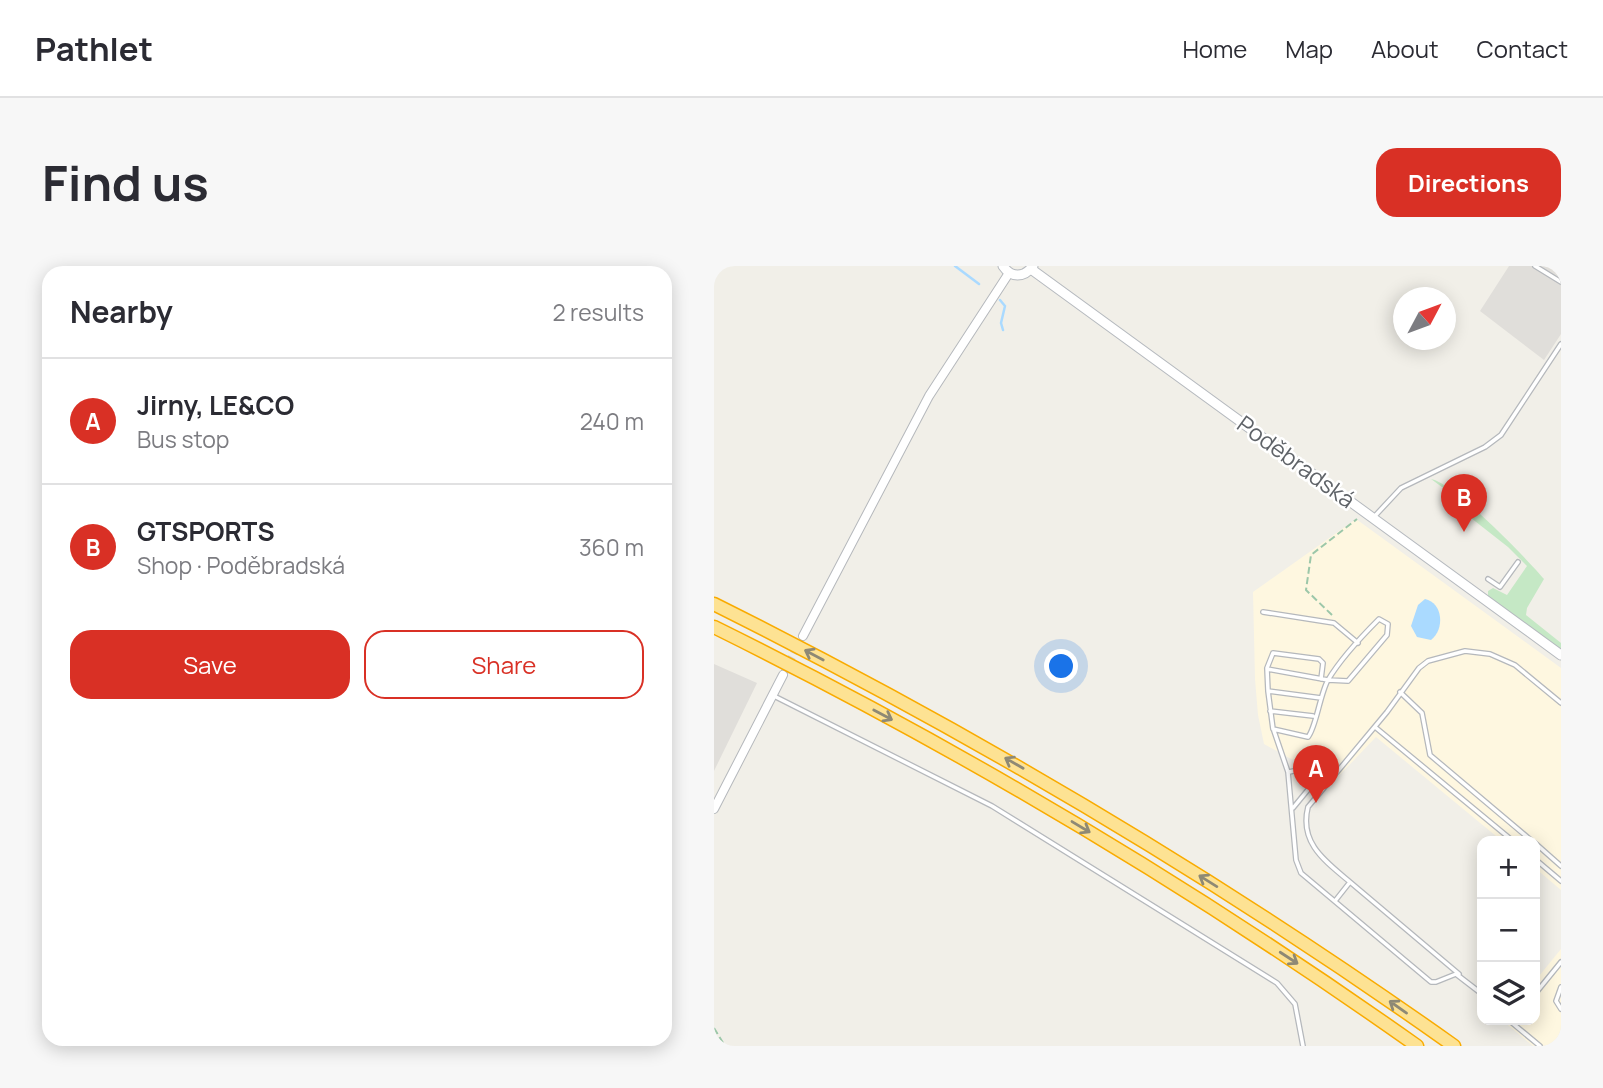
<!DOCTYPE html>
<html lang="en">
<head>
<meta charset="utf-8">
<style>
	body { margin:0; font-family:Manrope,sans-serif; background:#f7f7f7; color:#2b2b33 }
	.controls { position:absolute; right:21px; bottom:21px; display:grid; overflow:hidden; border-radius:14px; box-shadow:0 4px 18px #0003 }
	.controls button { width:63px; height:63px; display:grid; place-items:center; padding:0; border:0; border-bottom:2px solid #e1e1e2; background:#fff; color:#2b2b33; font:35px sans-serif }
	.compass { position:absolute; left:679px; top:21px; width:63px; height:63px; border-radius:50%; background:#fff; box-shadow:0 4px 18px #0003; rotate:49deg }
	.you { position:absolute; left:348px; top:401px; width:24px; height:24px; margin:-18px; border:5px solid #fff; border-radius:50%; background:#1a73e8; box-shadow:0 0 0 10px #1a73e833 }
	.badge { display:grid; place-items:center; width:46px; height:46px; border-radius:50%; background:#d93025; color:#fff; font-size:23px; font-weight:700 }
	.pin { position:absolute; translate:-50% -58px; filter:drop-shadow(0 2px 4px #0008) }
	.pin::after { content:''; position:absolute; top:37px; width:24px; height:21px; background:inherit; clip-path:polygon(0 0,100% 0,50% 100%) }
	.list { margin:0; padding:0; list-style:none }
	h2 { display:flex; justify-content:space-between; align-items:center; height:91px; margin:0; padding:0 28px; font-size:30px }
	h2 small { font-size:23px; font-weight:400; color:#7c7c81 }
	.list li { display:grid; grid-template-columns:46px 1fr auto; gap:21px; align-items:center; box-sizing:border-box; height:126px; padding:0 28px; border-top:2px solid #e1e1e2 }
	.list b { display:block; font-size:26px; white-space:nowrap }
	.list p { margin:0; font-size:23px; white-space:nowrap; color:#7c7c81 }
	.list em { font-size:23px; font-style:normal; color:#7c7c81 }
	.actions { display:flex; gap:14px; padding:21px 28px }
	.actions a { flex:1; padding:16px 0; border:2px solid #d93025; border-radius:21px; text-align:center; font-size:24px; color:#d93025 }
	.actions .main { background:#d93025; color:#fff }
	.icon { flex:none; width:38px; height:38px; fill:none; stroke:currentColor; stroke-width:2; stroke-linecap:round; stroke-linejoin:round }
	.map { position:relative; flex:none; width:847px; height:780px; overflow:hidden; border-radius:21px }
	header { display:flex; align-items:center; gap:42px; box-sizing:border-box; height:98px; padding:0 35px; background:#fff; border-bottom:2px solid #e1e1e2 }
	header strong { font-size:33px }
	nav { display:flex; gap:38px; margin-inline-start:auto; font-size:24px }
	.intro { display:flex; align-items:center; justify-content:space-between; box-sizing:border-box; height:168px; padding:0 42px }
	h1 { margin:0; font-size:49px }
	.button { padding:18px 32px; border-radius:21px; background:#d93025; color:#fff; font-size:24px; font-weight:700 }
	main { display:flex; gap:42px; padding:0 42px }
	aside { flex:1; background:#fff; border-radius:21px; box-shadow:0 4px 18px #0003 }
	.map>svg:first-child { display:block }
	.commercial { fill:#fef7e0 }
	.industrial { fill:#e0deda }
	.green { fill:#c5e8c5 }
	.water { fill:#aadaff }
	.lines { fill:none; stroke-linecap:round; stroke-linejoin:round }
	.stream { stroke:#aadaff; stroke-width:2.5 }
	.tertiary-tunnel { stroke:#ccccc8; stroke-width:8; stroke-dasharray:8 4; stroke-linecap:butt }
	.service-casing { stroke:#b5b8bc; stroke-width:6 }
	.tertiary-casing { stroke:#b5b8bc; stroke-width:10 }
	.secondary-casing { stroke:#b6babf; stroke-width:11 }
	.motorway-casing { stroke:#f9ab00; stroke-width:15 }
	.path { stroke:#9cc7a9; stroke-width:2; stroke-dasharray:7 3.5; stroke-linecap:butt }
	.service { stroke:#fff; stroke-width:3.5 }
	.tertiary { stroke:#fff; stroke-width:8 }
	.secondary { stroke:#fff; stroke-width:9 }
	.motorway { stroke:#fde293; stroke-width:12 }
	.oneway { stroke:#8e8975 }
	.labels { text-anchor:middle; stroke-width:5; stroke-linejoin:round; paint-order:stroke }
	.street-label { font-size:23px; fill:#5f6368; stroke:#fff }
</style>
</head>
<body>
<header>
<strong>Pathlet</strong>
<nav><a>Home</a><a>Map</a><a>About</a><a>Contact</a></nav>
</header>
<div class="intro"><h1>Find us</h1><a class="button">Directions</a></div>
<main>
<aside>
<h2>Nearby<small>2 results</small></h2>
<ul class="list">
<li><span class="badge">A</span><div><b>Jirny, LE&amp;CO</b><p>Bus stop</p></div><em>240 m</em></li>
<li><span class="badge">B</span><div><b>GTSPORTS</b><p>Shop · Poděbradská</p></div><em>360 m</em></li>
</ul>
<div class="actions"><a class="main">Save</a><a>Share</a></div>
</aside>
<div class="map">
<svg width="847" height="780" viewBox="0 0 847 780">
	<rect width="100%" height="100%" fill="#f1efe8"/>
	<path class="commercial" d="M 642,253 L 847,402 L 847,624 L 821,602 L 821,575 L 788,575 L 662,471 L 619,516 L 550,478 L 544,449 L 541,413 L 539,326 Z
		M 847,683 L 847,780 L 819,780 L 788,754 L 821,754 L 821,715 Z"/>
	<path class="industrial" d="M 795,0 L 839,0 L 847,5 L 847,68 L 830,94 L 766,45 Z
		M 0,398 L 43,417 L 0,505 Z"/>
	<path class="green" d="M 717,213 C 740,217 813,293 830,313 L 813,342 L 812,349 L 847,377 L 847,384 L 774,331 L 774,325 L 779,322 L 793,329 L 813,300 L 794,281 L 743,241 L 735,241 L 740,230 Z"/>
	<path class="water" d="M 711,333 C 729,337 731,363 717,374 L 703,371 L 697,360 L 704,339 Z"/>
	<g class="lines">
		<path class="stream" d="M 241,0 L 265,18
			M 286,34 L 291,40 L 287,57 L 289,64"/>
		<path class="tertiary-tunnel" d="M 69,409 L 84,379"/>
		<defs>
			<path id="service" d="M 821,0 L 847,16
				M 659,252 L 687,222 L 771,181 L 787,169 L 847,78
				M 774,313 L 786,321 L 804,296
				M 549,346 L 620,357 L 644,377
				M 553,402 L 559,387 L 605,393 L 609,397 L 607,413
				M 554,425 L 559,463 L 594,471 C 602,462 606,428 614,414 C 627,392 647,371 665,353 L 674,358 L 673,369 L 634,415 L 614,414 L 553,403 L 554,425 L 607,432
				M 686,426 L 708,447 L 716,489 L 818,575
				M 60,430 L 278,540 L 563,717 L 581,738 L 589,780
				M 556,445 L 599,450
				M 661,461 L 799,575
				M 560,465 L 574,506 L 582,594 L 587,607 L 717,716 L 722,716 L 742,708 L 768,728
				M 575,506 C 586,503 592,504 602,509 L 602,514 L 579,542
				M 821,577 L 847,600
				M 821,593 L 847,615
				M 636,616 C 611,595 585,577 594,541 L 673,446 L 705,402 L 714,395 L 751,385 L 776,388 L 801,399 L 847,437
				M 621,635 L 636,616 L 745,708
				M 847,721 L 842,735 L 847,743
				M 821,728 L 847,696
				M 799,754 L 797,756 L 826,780"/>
			<path id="tertiary" d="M 89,370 L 215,130 L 295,7
				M 0,543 L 69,409"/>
			<path id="secondary" d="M 289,0 C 297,12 310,12 319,0
				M 317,3 L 847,389"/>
			<path id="motorway" d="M 0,338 C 258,467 505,613 740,780
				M 0,361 C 245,482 480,622 703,780"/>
		</defs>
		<use href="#service" class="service-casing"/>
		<use href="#tertiary" class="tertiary-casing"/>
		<use href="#secondary" class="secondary-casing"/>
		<use href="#motorway" class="motorway-casing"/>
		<path class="path" d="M 618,349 L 592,324 L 597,289 L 643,253
			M 0,762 L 11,780"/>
		<use href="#service" class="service"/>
		<use href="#tertiary" class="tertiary"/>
		<use href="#secondary" class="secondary"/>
		<use href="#motorway" class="motorway"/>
	</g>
	<defs><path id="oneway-shaft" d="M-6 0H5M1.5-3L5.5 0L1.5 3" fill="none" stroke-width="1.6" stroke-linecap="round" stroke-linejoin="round" transform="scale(1.75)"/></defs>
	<g class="oneway">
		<use href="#oneway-shaft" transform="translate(100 389) rotate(-152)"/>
		<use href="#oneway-shaft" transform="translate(169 449) rotate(28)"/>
		<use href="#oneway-shaft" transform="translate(300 497) rotate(-150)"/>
		<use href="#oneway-shaft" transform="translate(367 561) rotate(31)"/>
		<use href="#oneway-shaft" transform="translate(494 615) rotate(-148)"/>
		<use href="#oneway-shaft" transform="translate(575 692) rotate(33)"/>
		<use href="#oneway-shaft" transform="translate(684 741) rotate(-145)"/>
	</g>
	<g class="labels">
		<g class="street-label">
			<text transform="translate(582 196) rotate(36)" y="8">Poděbradská</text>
		</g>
	</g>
</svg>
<div class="controls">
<button>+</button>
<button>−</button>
<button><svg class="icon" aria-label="layers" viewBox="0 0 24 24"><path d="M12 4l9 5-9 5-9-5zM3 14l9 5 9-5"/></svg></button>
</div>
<svg class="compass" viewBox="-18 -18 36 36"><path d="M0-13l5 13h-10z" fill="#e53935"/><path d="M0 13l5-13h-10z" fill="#7c7c81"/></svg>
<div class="you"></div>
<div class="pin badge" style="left:602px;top:537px">A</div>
<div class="pin badge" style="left:750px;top:266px">B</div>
</div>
</main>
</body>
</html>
